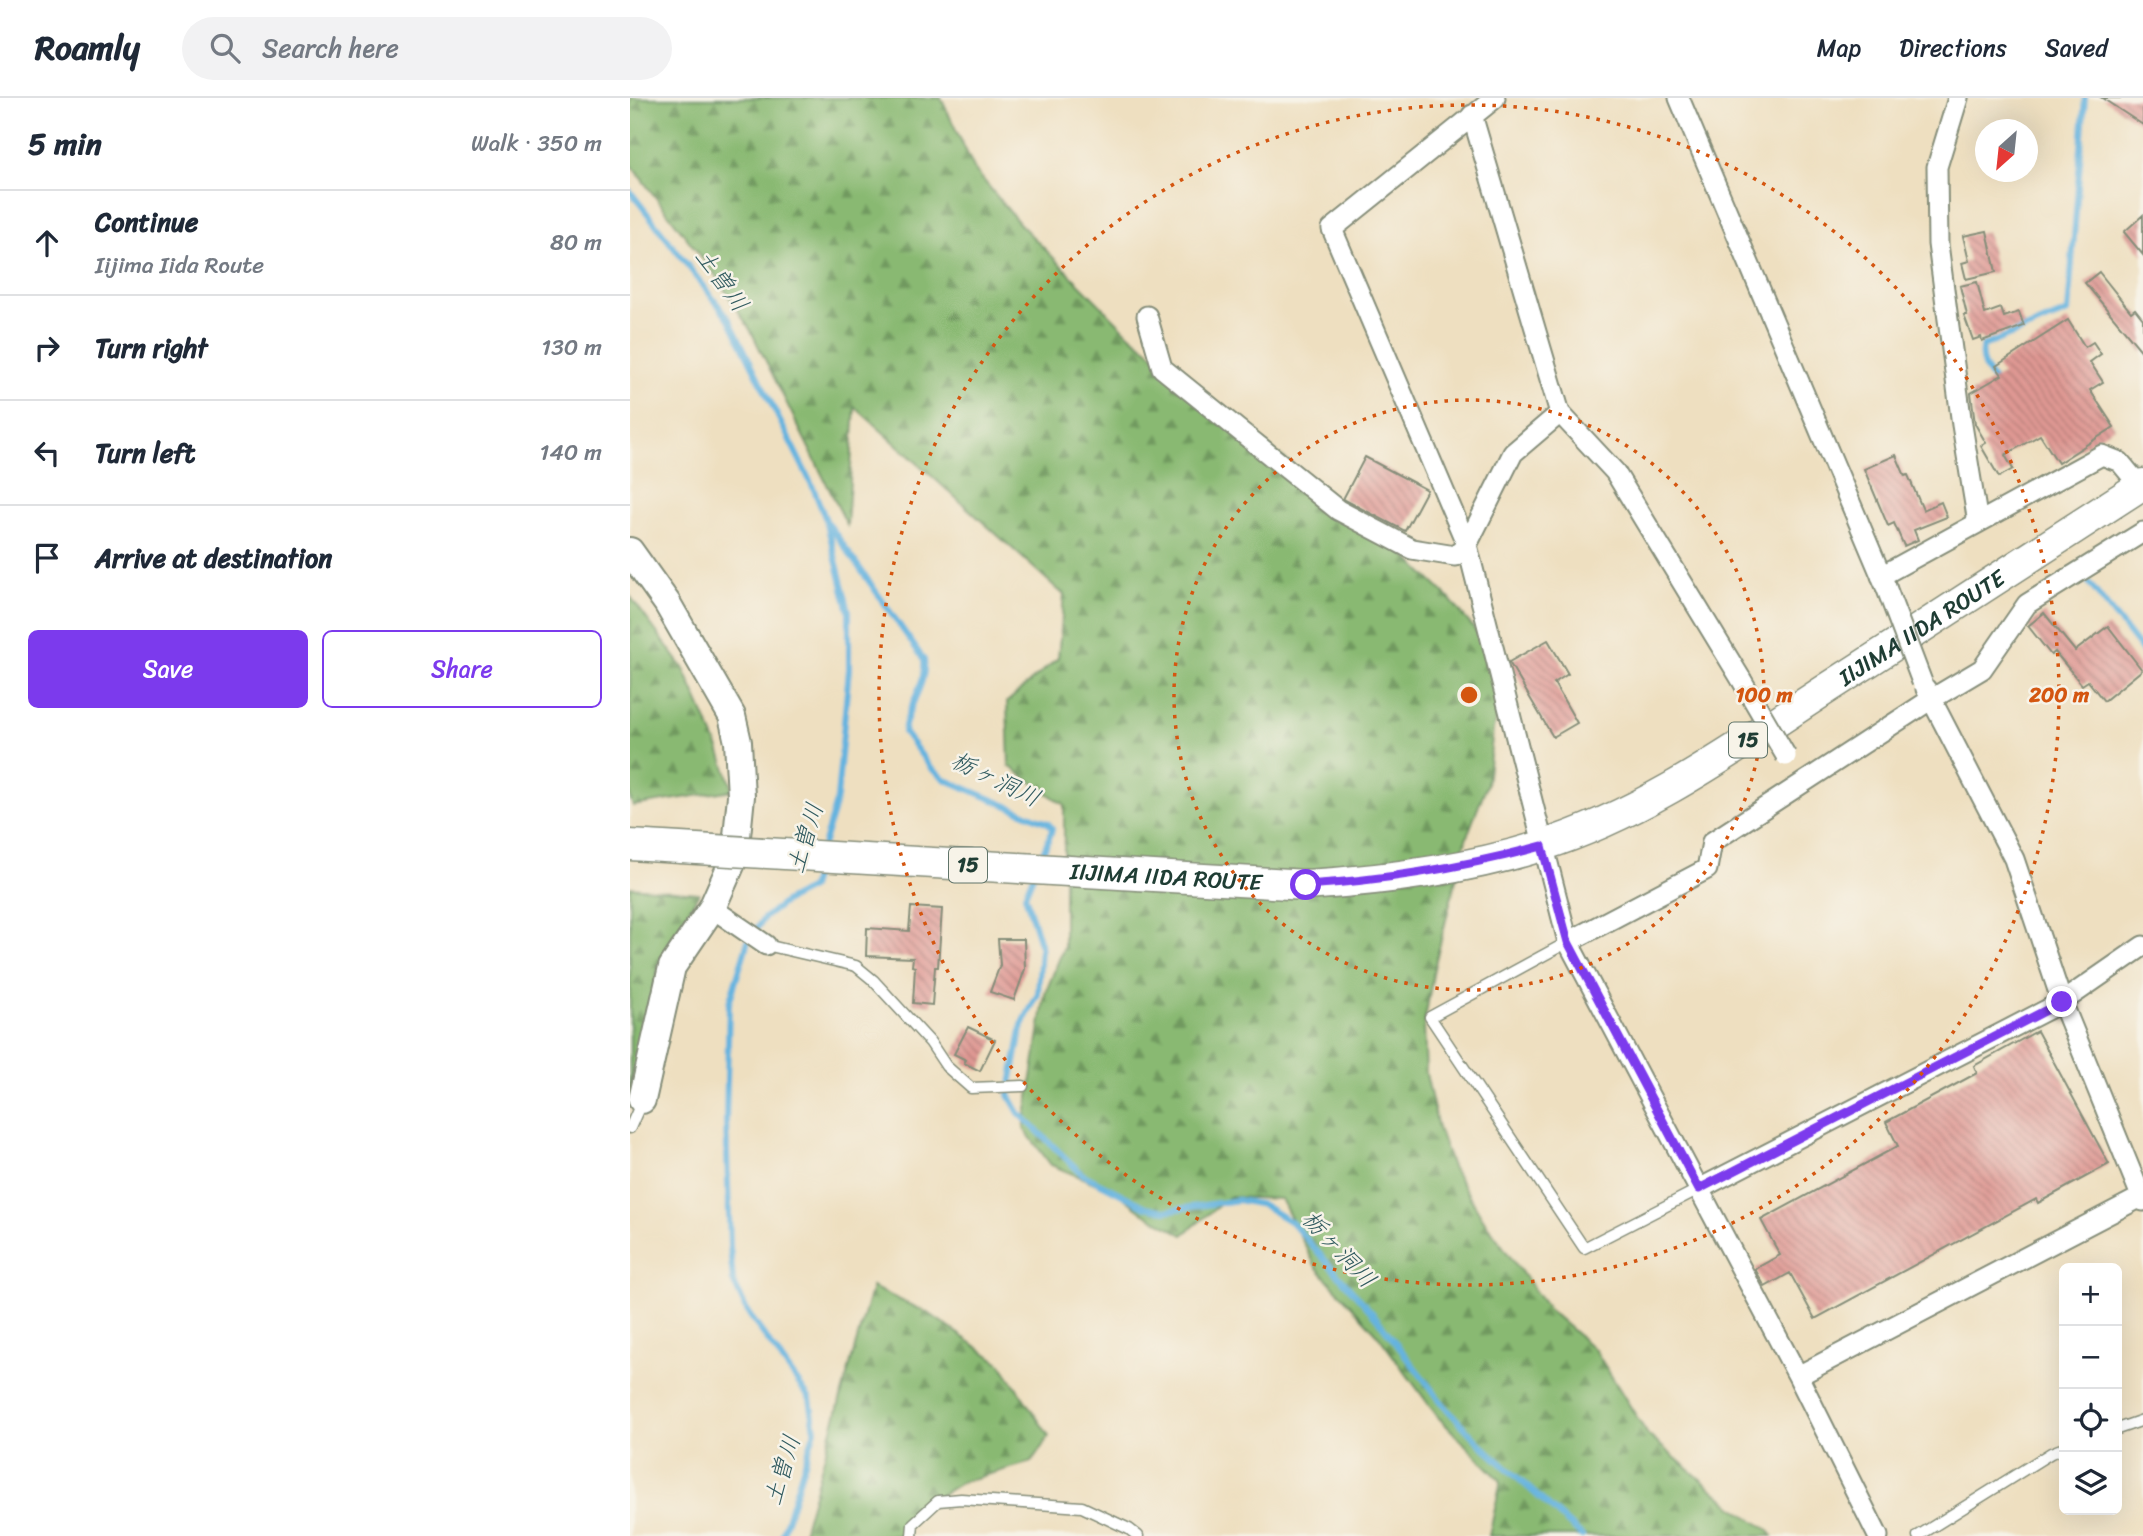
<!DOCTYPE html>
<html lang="en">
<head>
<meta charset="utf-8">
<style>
	body { margin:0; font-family:Sriracha,"Klee One",sans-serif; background:#f2f2f3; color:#1f2937 }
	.controls { position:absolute; right:21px; bottom:21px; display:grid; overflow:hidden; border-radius:10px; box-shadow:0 7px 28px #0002 }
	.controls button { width:63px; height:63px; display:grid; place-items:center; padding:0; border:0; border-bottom:2px solid #e0e1e3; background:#fff; color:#1f2937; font:35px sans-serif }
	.compass { position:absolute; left:1345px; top:21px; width:63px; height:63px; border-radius:50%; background:#fff; box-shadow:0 7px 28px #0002; rotate:207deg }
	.stop { position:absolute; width:21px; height:21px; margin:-16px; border:5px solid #7c3aed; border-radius:50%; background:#fff }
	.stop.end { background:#7c3aed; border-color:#fff; box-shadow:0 2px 7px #0008 }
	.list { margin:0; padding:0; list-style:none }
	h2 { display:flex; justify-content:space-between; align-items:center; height:91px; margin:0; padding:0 28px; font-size:30px }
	h2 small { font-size:23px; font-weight:400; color:#747a83 }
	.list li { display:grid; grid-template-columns:46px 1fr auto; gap:21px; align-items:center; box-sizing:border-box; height:105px; padding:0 28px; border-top:2px solid #e0e1e3 }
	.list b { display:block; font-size:26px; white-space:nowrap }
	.list p { margin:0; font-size:23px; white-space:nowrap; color:#747a83 }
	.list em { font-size:23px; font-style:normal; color:#747a83 }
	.actions { display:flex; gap:14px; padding:21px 28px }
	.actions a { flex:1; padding:16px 0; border:2px solid #7c3aed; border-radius:10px; text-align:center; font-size:24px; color:#7c3aed }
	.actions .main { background:#7c3aed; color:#fff }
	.icon { flex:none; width:38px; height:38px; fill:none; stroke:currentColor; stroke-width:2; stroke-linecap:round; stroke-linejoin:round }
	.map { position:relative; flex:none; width:1513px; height:1438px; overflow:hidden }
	header { display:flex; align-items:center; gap:42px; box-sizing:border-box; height:98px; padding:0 35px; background:#fff; border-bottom:2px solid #e0e1e3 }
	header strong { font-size:33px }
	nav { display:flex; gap:38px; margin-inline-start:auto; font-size:24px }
	.search { width:490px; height:63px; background:#f2f2f3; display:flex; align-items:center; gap:18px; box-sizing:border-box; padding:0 24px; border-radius:38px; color:#747a83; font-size:26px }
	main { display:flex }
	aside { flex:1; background:#fff }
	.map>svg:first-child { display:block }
	.forest { fill:url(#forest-firs); stroke:#547b53; stroke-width:2 }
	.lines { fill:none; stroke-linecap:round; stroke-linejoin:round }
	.stream { stroke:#65b3df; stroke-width:6 }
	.building { fill:url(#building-back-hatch) }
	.lane-casing { stroke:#868e7a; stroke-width:13 }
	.street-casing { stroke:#868e7a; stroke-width:23 }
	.secondary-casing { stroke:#868e7a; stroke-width:30 }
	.primary-casing { stroke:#868e7a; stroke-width:33 }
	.lane { stroke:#fff; stroke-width:10 }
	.street { stroke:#fff; stroke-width:19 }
	.secondary { stroke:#fff; stroke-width:26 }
	.primary { stroke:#fff; stroke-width:30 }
	.street-bridge-casing { stroke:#868e7a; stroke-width:23; stroke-linecap:butt }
	.primary-bridge-casing { stroke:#868e7a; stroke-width:33; stroke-linecap:butt }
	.street-bridge { stroke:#fff; stroke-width:19 }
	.primary-bridge { stroke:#fff; stroke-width:30 }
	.route { stroke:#7c3aed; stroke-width:9 }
	.ring { fill:none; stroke:#d45610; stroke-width:3.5; stroke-dasharray:3.5 7 }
	.labels { text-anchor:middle; stroke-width:5; stroke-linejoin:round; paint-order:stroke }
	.shield { fill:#f7f3e8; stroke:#60746a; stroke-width:2 }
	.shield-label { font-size:21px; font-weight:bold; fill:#1f3d34 }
	.street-label { font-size:23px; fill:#1f3d34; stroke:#f7f3e8 }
	.water-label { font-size:24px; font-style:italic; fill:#305a5f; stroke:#f7f3e8 }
	.centre { fill:#d45610; stroke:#f7f3e8; stroke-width:3.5 }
	.ring-label { font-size:21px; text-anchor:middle; font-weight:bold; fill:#d45610; stroke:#f7f3e8; stroke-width:5; stroke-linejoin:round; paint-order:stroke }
</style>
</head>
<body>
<header>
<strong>Roamly</strong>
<div class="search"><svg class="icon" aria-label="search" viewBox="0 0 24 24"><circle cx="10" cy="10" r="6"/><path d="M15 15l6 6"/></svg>Search here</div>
<nav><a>Map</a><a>Directions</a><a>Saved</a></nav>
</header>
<main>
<aside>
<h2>5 min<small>Walk · 350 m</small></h2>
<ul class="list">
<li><svg class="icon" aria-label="ahead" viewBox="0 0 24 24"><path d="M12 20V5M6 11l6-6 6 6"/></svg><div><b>Continue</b><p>Iijima Iida Route</p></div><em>80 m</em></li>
<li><svg class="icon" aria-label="right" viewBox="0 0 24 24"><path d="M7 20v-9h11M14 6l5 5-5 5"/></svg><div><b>Turn right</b></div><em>130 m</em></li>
<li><svg class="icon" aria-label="left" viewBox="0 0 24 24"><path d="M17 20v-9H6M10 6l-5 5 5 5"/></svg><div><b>Turn left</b></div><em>140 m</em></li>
<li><svg class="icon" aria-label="arrive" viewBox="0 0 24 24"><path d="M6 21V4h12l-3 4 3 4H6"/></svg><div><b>Arrive at destination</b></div></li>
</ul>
<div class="actions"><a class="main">Save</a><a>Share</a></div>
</aside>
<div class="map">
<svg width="1513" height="1438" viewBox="0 0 1513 1438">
	<defs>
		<pattern id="forest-firs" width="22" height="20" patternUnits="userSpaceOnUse" patternTransform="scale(1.75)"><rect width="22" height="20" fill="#89b972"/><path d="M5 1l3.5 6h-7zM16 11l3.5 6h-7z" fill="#6f985e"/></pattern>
		<pattern id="building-back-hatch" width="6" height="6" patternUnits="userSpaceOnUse" patternTransform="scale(1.75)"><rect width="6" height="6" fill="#df9893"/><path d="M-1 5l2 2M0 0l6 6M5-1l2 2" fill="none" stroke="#b47d79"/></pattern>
	</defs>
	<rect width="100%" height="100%" fill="#f7f3e8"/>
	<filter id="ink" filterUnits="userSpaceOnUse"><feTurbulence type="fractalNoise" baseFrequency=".0143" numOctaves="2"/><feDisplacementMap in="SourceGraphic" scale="14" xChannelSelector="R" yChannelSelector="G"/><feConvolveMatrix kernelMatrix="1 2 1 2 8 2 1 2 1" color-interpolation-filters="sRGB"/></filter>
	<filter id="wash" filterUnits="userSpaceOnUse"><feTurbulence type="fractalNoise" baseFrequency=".00686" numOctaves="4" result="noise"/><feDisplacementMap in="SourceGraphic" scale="28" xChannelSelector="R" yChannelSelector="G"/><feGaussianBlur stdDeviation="1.57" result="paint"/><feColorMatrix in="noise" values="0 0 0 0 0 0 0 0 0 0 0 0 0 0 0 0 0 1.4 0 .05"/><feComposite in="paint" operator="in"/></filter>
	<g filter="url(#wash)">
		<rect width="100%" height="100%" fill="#eedfc0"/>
		<path class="forest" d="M 0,0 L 311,0 L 345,72 L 389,125 L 499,236 L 591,312 L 756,439 L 818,499 L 864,555 L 876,590 L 863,631 L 857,686 L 836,741 L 804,870 L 794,927 L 796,976 L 808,1030 L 822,1069 L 853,1121 L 918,1211 L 965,1252 L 1018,1337 L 1106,1411 L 1137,1431 L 1143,1438 L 859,1438 L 871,1383 L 808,1319 L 747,1236 L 686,1169 L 651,1101 L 599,1099 L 553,1137 L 514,1115 L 486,1094 L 421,1067 L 394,1031 L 415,896 L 434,849 L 434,707 L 379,668 L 377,604 L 428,560 L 434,497 L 225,309 L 217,427 L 121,233 L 86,178 L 0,66 Z
			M 0,498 L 54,571 L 89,651 L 103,692 L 3,708 L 0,699 Z
			M 0,789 L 69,795 L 31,859 L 0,994 Z
			M 242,1189 L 300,1216 L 370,1265 L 419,1338 L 402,1364 L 332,1384 L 282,1415 L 276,1438 L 172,1438 Z"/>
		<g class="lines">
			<path class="stream" d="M 0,93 L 99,221 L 182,387 L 196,422 L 219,514 L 219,571 L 207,700 L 192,751
				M 1367,286 C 1357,275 1348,264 1353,248 L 1438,214 L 1455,0
				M 198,425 L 294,562 C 297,588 276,609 274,634 L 301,670 L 316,682 L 418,725 L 422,730 L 421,735 L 410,762
				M 1459,485 L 1513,554
				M 403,778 L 395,797 L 411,849 L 408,896 L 392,927 L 379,997 L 389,1015 L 452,1076 L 516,1109 L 535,1113 L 608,1102 L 633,1107 L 661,1124 L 745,1218 L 816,1310 L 849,1345 L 952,1438
				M 152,1438 L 185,1332 L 180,1301 L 118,1215 L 103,1183 L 100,1149 L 96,1021 L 99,905 L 118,843 L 134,820 L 156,803 L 181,790 L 188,765"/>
		</g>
		<g id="blocks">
			<path class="building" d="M 1472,0 L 1513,0 L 1513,27 Z
				M 1513,117 L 1513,157 L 1494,134 Z
				M 1357,133 L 1366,174 L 1336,181 L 1332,165 L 1339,163 L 1333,138 Z
				M 1469,174 L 1501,214 L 1505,211 L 1513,221 L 1513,255 L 1455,185 Z
				M 1347,184 L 1355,216 L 1371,210 L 1374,219 L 1389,214 L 1394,228 L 1352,243 L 1351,239 L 1343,242 L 1334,217 L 1337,217 L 1330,188 Z
				M 1438,222 L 1455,249 L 1463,244 L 1471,256 L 1460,264 L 1473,284 L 1460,292 L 1484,329 L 1428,365 L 1410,337 L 1375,357 L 1383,371 L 1369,379 L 1351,348 L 1356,345 L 1345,326 L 1341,295 L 1372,277 L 1366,268 Z
				M 1266,357 L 1275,378 L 1278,377 L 1293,412 L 1311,404 L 1317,419 L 1284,432 L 1288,442 L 1274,448 L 1264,425 L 1258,428 L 1234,371 Z
				M 735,359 L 797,392 L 775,433 L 713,401 Z
				M 1414,515 L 1445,553 L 1478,528 L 1512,572 L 1474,603 L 1458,583 L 1452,587 L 1425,554 L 1421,557 L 1398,528 Z
				M 918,542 L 938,576 L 924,585 L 947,625 L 923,639 L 879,564 Z
				M 281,809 L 312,811 L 308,869 L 305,869 L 302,907 L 283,905 L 285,869 L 282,868 L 283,860 L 236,858 L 237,830 L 279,833 Z
				M 368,841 L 394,841 L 395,871 L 384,902 L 360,894 L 370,867 Z
				M 338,929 L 365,942 L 350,973 L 334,965 L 336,962 L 324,956 Z
				M 1407,933 L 1479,1066 L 1408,1105 L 1406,1101 L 1185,1221 L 1160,1175 L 1135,1189 L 1125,1171 L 1150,1157 L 1131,1122 L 1268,1048 L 1256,1024 L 1347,975 L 1344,968 Z"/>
		</g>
	</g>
	<g filter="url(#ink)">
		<use href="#blocks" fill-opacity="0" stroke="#868e7a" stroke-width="2"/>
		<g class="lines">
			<defs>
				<path id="lane" d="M 938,844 L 800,919 L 954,1150 L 1069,1091
					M 136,847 L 226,868 L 243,882 L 300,944 L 316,968 L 341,990 L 393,988
					M 0,1030 L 11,1005
					M 1487,1331 L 1513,1322
					M 282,1438 L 283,1426 L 308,1403 L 331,1401 L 452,1409 L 499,1431 L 508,1438
					M 1288,1438 L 1421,1355 L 1434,1350"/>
				<path id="street" d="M 865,0 L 702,131 L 837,447 L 938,844 L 1168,1278 L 1248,1438
					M 1049,0 L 1256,489
					M 1328,0 L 1307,69 L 1308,146 L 1332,327 L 1348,425
					M 842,17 L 930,315 L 985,374 L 1111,581
					M 517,218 L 532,270 L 708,412 L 782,451 L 825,458 L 837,447 L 883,355 L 930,315
					M 1251,478 L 1472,357 L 1490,364 L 1513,392
					M 1296,591 L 1384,761 L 1432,904 L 1513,1103
					M 82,810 L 136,847
					M 938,844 L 1077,771 L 1082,744 L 1300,602 L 1352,571 L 1397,506 L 1513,434
					M 1069,1091 L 1432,904 L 1513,848
					M 1168,1278 L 1513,1098"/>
				<path id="secondary" d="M 0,453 L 37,505 L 102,618 L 108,644 L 111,698 L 105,758 L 82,810 L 42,869 L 12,1002"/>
				<g id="primary">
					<path id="s1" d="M 676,787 C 755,782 835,772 911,748 C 1016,715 1106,650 1198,590 C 1303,522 1408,455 1513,386"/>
				</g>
			</defs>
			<use href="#lane" class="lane-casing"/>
			<use href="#street" class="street-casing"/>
			<use href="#secondary" class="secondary-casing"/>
			<use href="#primary" class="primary-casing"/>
			<use href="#lane" class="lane"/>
			<use href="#street" class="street"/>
			<use href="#secondary" class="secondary"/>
			<use href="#primary" class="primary"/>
			<defs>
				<path id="street-bridge" d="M 1256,489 L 1292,584
					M 1111,581 L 1156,658"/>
				<g id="primary-bridge">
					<path id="s2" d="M 0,747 L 676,787"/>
				</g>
			</defs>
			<use href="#street-bridge" class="street-bridge-casing"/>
			<use href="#primary-bridge" class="primary-bridge-casing"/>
			<use href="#street-bridge" class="street-bridge"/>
			<use href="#primary-bridge" class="primary-bridge"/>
		</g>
	</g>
	<g class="lines" filter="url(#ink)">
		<path class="route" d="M 676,787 C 757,782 834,769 912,748 L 938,844 L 1069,1091 L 1432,904"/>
	</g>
	<g class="ring">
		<circle cx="839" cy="597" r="295"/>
		<circle cx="839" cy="597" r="590"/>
	</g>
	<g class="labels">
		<g class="shield">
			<rect x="1099" y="624.5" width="38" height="35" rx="5"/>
			<rect x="319" y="749.5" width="38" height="35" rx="5"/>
		</g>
		<g class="shield-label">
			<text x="1118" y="649">15</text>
			<text x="338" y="774">15</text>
		</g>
		<g class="street-label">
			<text dy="8" stroke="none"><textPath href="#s1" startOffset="679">IIJIMA IIDA ROUTE</textPath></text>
			<text dy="8" stroke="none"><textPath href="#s2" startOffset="537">IIJIMA IIDA ROUTE</textPath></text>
		</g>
		<g class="water-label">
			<text transform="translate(92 182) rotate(54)" y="8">土曽川</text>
			<text transform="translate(366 681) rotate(26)" y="8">栃ヶ洞川</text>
			<text transform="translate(175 740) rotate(-73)" y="8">土曽川</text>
			<text transform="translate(709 1151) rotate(47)" y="8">栃ヶ洞川</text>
			<text transform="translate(152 1372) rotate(-73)" y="8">土曽川</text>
		</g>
	</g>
	<circle cx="839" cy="597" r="10" class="centre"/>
	<g class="ring-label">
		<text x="1134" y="604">100 m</text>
		<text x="1429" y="604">200 m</text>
	</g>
</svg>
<div class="controls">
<button>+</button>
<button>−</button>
<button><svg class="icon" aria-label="locate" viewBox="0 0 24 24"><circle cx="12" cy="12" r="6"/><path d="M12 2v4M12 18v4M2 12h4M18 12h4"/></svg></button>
<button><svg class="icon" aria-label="layers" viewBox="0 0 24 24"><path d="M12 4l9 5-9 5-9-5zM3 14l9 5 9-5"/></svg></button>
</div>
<svg class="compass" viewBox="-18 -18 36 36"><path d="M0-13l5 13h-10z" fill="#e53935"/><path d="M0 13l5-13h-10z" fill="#747a83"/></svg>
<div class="stop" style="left:676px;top:787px"></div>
<div class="stop end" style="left:1432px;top:904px"></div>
</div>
</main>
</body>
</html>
